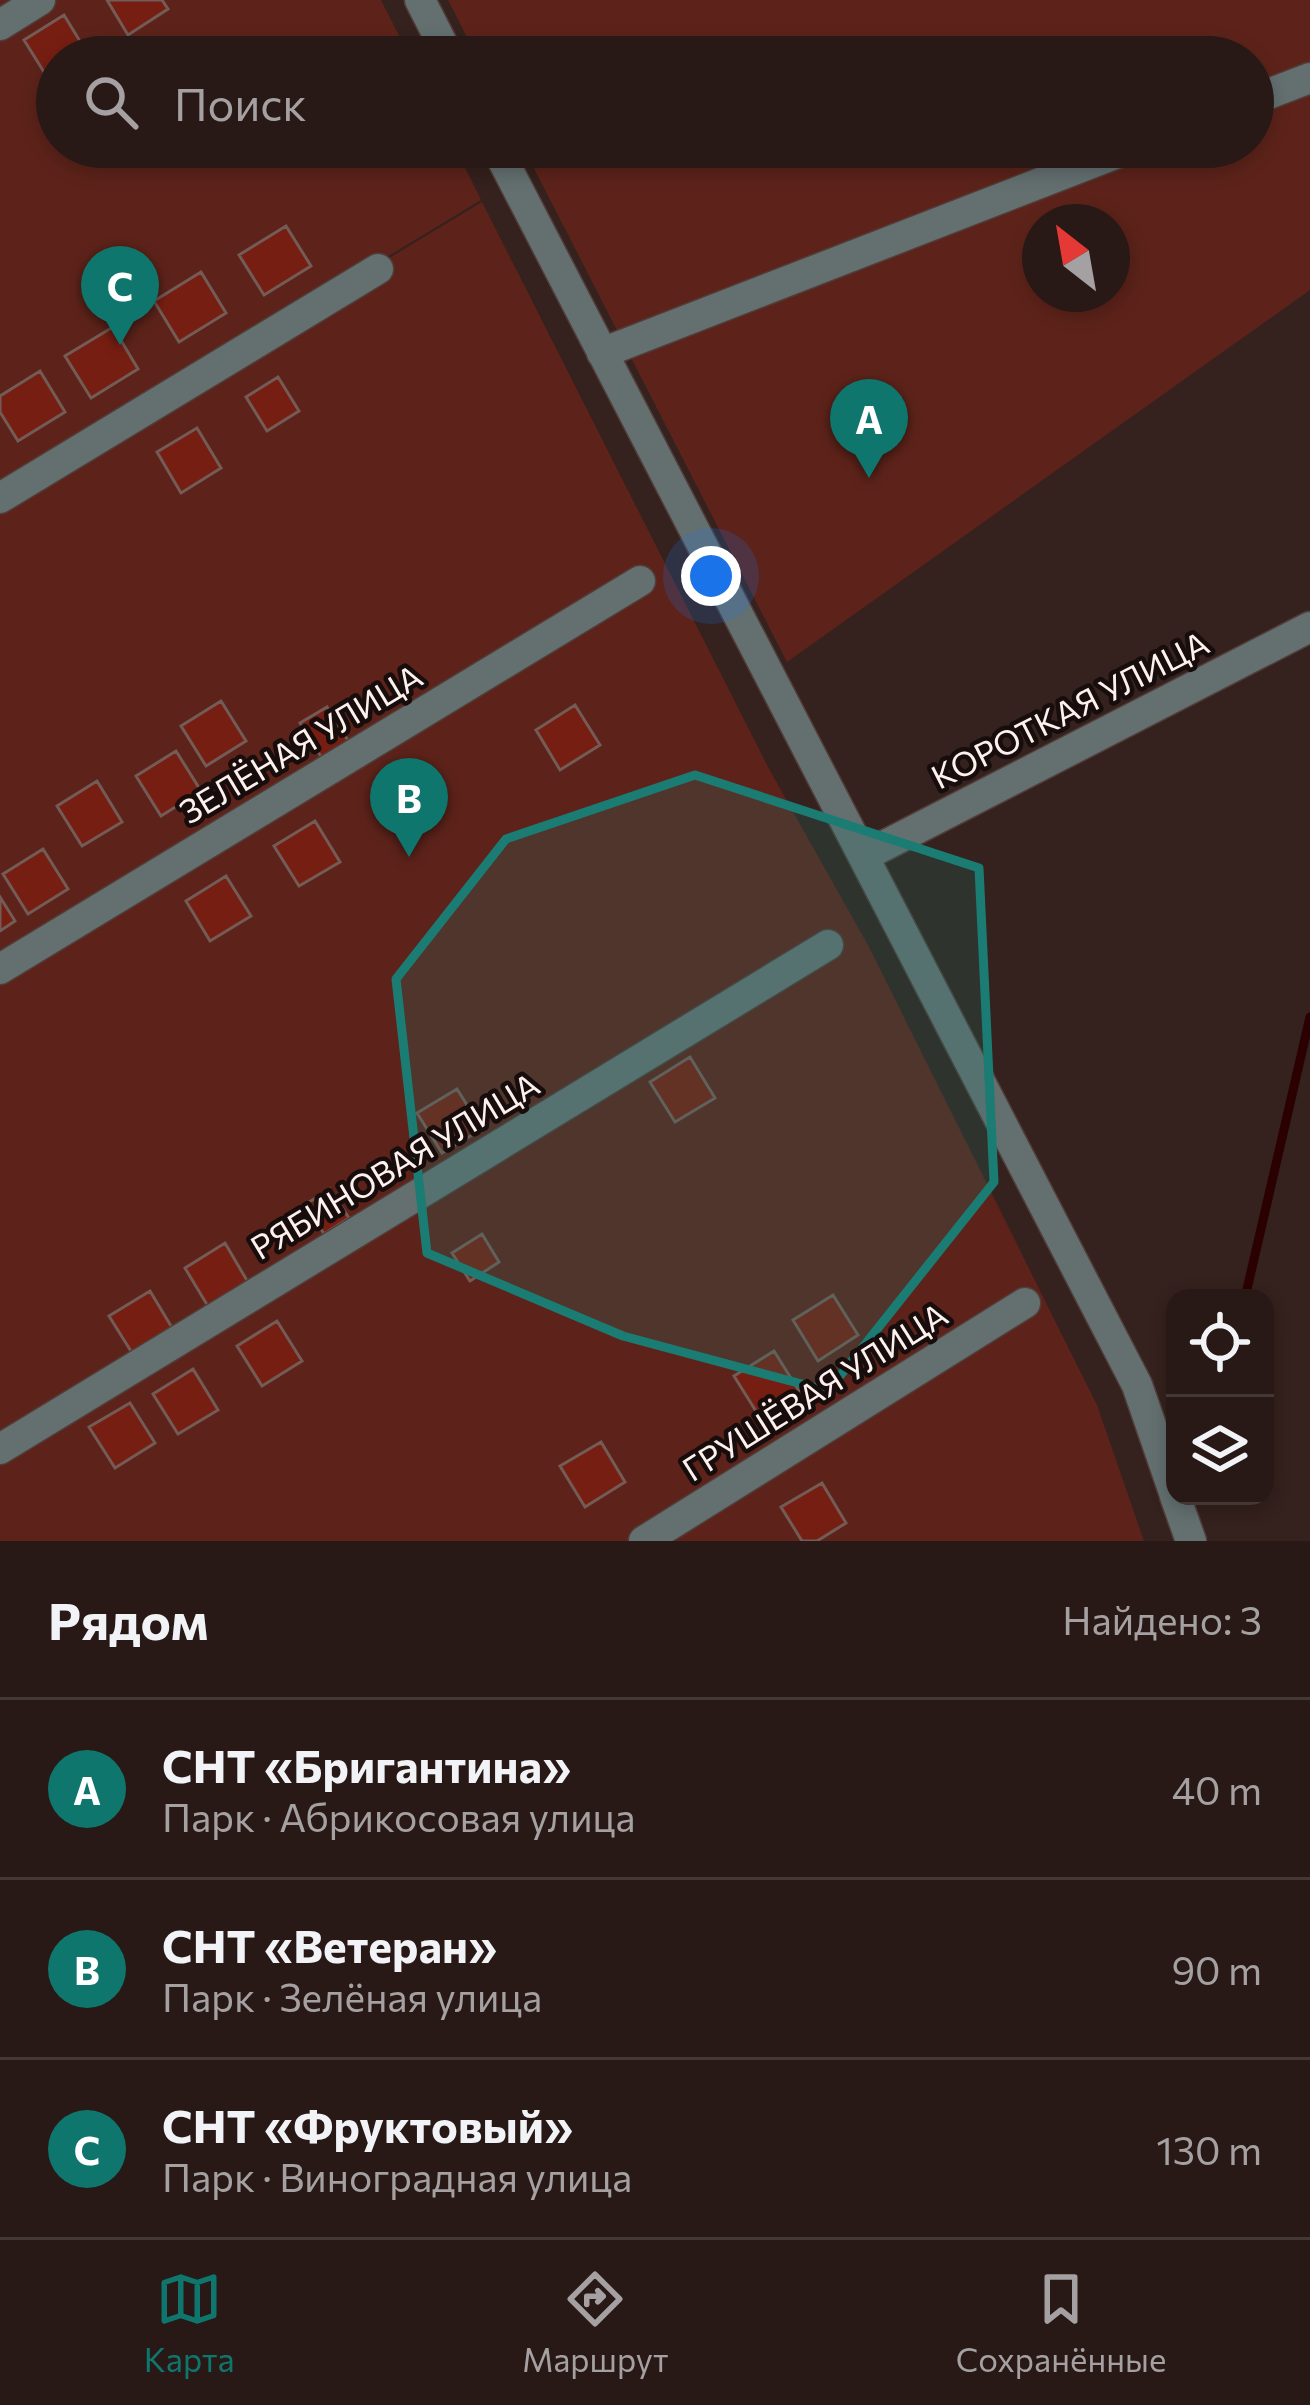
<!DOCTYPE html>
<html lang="ru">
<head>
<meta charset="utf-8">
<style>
	body { margin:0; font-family:Commissioner,sans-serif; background:#342623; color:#f1f3f6 }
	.controls { position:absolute; right:36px; bottom:36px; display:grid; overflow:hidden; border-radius:24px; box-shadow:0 6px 18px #0003 }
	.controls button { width:108px; height:108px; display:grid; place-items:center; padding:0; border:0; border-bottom:3px solid #443835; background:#281916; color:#f1f3f6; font:60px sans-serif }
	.compass { position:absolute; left:1022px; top:204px; width:108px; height:108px; border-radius:50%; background:#281916; box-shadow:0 6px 18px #0003; rotate:329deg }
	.you { position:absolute; left:711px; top:576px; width:42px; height:42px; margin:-30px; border:9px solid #fff; border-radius:50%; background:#1a73e8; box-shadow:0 0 0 18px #1a73e833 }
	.badge { display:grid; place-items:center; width:78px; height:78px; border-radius:50%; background:#0f766e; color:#fff; font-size:39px; font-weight:700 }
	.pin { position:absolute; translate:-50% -99px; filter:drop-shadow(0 3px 6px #0008) }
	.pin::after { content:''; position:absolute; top:63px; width:42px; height:36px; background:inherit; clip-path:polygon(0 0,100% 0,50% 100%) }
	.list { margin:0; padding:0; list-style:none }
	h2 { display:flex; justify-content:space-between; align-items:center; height:156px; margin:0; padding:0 48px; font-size:51px }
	h2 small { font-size:39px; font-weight:400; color:#a5a0a1 }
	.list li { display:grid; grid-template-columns:78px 1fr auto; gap:36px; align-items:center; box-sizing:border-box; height:180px; padding:0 48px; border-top:3px solid #443835 }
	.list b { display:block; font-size:45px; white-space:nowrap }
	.list p { margin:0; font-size:39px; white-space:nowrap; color:#a5a0a1 }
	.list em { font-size:39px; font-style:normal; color:#a5a0a1 }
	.icon { flex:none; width:66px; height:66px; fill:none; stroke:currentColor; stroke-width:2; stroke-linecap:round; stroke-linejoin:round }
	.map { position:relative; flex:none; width:1310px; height:1541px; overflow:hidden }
	.search { position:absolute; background:#281916; box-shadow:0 6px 18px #0003; left:36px; right:36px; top:36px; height:132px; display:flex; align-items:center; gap:30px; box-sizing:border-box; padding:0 42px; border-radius:66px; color:#a5a0a1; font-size:45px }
	.sheet { height:696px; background:#281916 }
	nav { display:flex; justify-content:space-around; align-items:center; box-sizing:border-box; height:168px; border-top:3px solid #443835; background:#281916; font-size:33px; color:#a5a0a1 }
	nav a { display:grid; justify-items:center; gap:6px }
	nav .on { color:#0f766e }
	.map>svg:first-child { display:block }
	.green { fill:#5d231a; fill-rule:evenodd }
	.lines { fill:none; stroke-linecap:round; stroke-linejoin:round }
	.stream { stroke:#2b0000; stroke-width:9 }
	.building { fill:#771e12; stroke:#735b56; stroke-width:3 }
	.street-casing { stroke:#513e3a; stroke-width:33 }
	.street { stroke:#647070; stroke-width:30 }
	.marked { fill:#1b7c74; fill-opacity:0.2; stroke:#1b7c74; stroke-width:9; stroke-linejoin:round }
	.labels { text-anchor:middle; stroke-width:9; stroke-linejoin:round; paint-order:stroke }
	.street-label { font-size:33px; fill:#fef0ed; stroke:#160d0c }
</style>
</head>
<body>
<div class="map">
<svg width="1310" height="1541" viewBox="0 0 1310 1541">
	<rect width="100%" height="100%" fill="#35211d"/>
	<path class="green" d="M 0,0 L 381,0 L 410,57 L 57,57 L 57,147 L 455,147 L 481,200 L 0,491 Z
		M 448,0 L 1310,0 L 1310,290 L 787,662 L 523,147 L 1253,147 L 1253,57 L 477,57 ZM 1040,222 L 1112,222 L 1112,294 L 1040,294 Z
		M 482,202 L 768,767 L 869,947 L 1097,1405 L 1144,1541 L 0,1541 L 0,493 Z"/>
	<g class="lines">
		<path class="stream" d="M 1245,1298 L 1310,1017"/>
	</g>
	<path class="building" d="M 107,0 L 162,0 L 168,9 L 128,35 Z
		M 64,15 L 89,56 L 57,57 L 57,75 L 49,80 L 24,40 Z
		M 286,226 L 311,266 L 264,295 L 239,255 Z
		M 201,272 L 226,313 L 179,342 L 154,301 Z
		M 113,327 L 138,369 L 91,398 L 65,356 Z
		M 40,371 L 65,412 L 18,441 L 0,412 L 0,396 Z
		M 278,377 L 299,411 L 267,431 L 246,397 Z
		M 197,428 L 221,468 L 181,493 L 157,452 Z
		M 221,701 L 246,741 L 206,766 L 181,726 Z
		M 575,705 L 600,745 L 560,770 L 536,730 Z
		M 327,707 L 352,747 L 325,763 L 300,723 Z
		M 176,751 L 201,791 L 161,816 L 136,776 Z
		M 97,781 L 122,822 L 82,846 L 57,806 Z
		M 315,821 L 340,862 L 299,886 L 274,846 Z
		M 43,849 L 68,889 L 28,914 L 3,874 Z
		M 226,876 L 251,916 L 210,941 L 186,901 Z
		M 0,897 L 15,921 L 0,931 Z
		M 690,1057 L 715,1098 L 675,1122 L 650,1082 Z
		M 457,1089 L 482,1129 L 442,1153 L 417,1113 Z
		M 330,1189 L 349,1218 L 324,1234 L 306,1204 Z
		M 482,1234 L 499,1262 L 470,1281 L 452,1253 Z
		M 225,1243 L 249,1284 L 209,1308 L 185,1268 Z
		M 150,1291 L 174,1331 L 134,1356 L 109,1316 Z
		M 833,1295 L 858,1335 L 818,1361 L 793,1320 Z
		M 277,1321 L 302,1361 L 262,1386 L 237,1346 Z
		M 774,1351 L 799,1391 L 759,1416 L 734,1376 Z
		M 193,1369 L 218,1410 L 178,1434 L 153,1394 Z
		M 130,1403 L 155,1443 L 115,1468 L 89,1427 Z
		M 601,1442 L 625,1482 L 585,1507 L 560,1466 Z
		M 822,1483 L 846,1523 L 817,1541 L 802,1541 L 781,1507 Z"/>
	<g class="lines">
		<defs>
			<path id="street" d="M 420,0 L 449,57
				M 0,25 L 40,0
				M 1253,100 L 1310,78
				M 496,147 L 1137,1385 L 1175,1495
				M 602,353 L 1133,147
				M 0,498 L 378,269
				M 864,856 L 1310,627
				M 0,969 L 640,581
				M 0,1449 L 828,945
				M 1175,1496 L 1191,1541
				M 644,1541 L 1025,1303"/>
		</defs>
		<use href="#street" class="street-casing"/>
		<use href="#street" class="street"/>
	</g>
	<path class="marked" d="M 695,775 L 979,868 L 994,1182 L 828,1391 L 623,1336 L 427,1253 L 396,979 L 506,839 Z"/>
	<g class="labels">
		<g class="street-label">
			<text transform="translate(1070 710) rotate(-27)" y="12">КОРОТКАЯ УЛИЦА</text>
			<text transform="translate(301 744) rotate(-31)" y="12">ЗЕЛЁНАЯ УЛИЦА</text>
			<text transform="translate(395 1166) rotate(-31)" y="12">РЯБИНОВАЯ УЛИЦА</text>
			<text transform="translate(815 1392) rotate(-32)" y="12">ГРУШЁВАЯ УЛИЦА</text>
		</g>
	</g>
</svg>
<div class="controls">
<button><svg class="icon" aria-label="locate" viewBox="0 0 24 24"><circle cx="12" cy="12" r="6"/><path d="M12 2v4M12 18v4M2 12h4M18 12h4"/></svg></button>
<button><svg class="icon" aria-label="layers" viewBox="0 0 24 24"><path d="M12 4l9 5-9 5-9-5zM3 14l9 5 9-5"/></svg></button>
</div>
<svg class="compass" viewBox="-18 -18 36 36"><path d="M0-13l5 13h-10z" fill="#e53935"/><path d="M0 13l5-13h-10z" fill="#a5a0a1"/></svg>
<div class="you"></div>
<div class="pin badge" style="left:869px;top:478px">A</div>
<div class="pin badge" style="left:409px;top:857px">B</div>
<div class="pin badge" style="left:120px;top:345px">C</div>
<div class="search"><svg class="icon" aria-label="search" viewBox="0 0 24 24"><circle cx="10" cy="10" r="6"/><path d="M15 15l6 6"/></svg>Поиск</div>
</div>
<section class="sheet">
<h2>Рядом<small>Найдено: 3</small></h2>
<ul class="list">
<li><span class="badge">A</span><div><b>СНТ «Бригантина»</b><p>Парк · Абрикосовая улица</p></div><em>40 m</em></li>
<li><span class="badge">B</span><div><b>СНТ «Ветеран»</b><p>Парк · Зелёная улица</p></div><em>90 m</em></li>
<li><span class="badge">C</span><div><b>СНТ «Фруктовый»</b><p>Парк · Виноградная улица</p></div><em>130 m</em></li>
</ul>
</section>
<nav>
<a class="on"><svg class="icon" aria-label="map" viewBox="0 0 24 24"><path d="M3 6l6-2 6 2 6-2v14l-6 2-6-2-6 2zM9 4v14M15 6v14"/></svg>Карта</a>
<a><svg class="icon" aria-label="directions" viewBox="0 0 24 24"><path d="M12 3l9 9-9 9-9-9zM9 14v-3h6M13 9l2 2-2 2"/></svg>Маршрут</a>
<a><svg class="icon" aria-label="saved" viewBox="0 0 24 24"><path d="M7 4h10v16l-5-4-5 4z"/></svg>Сохранённые</a>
</nav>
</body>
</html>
